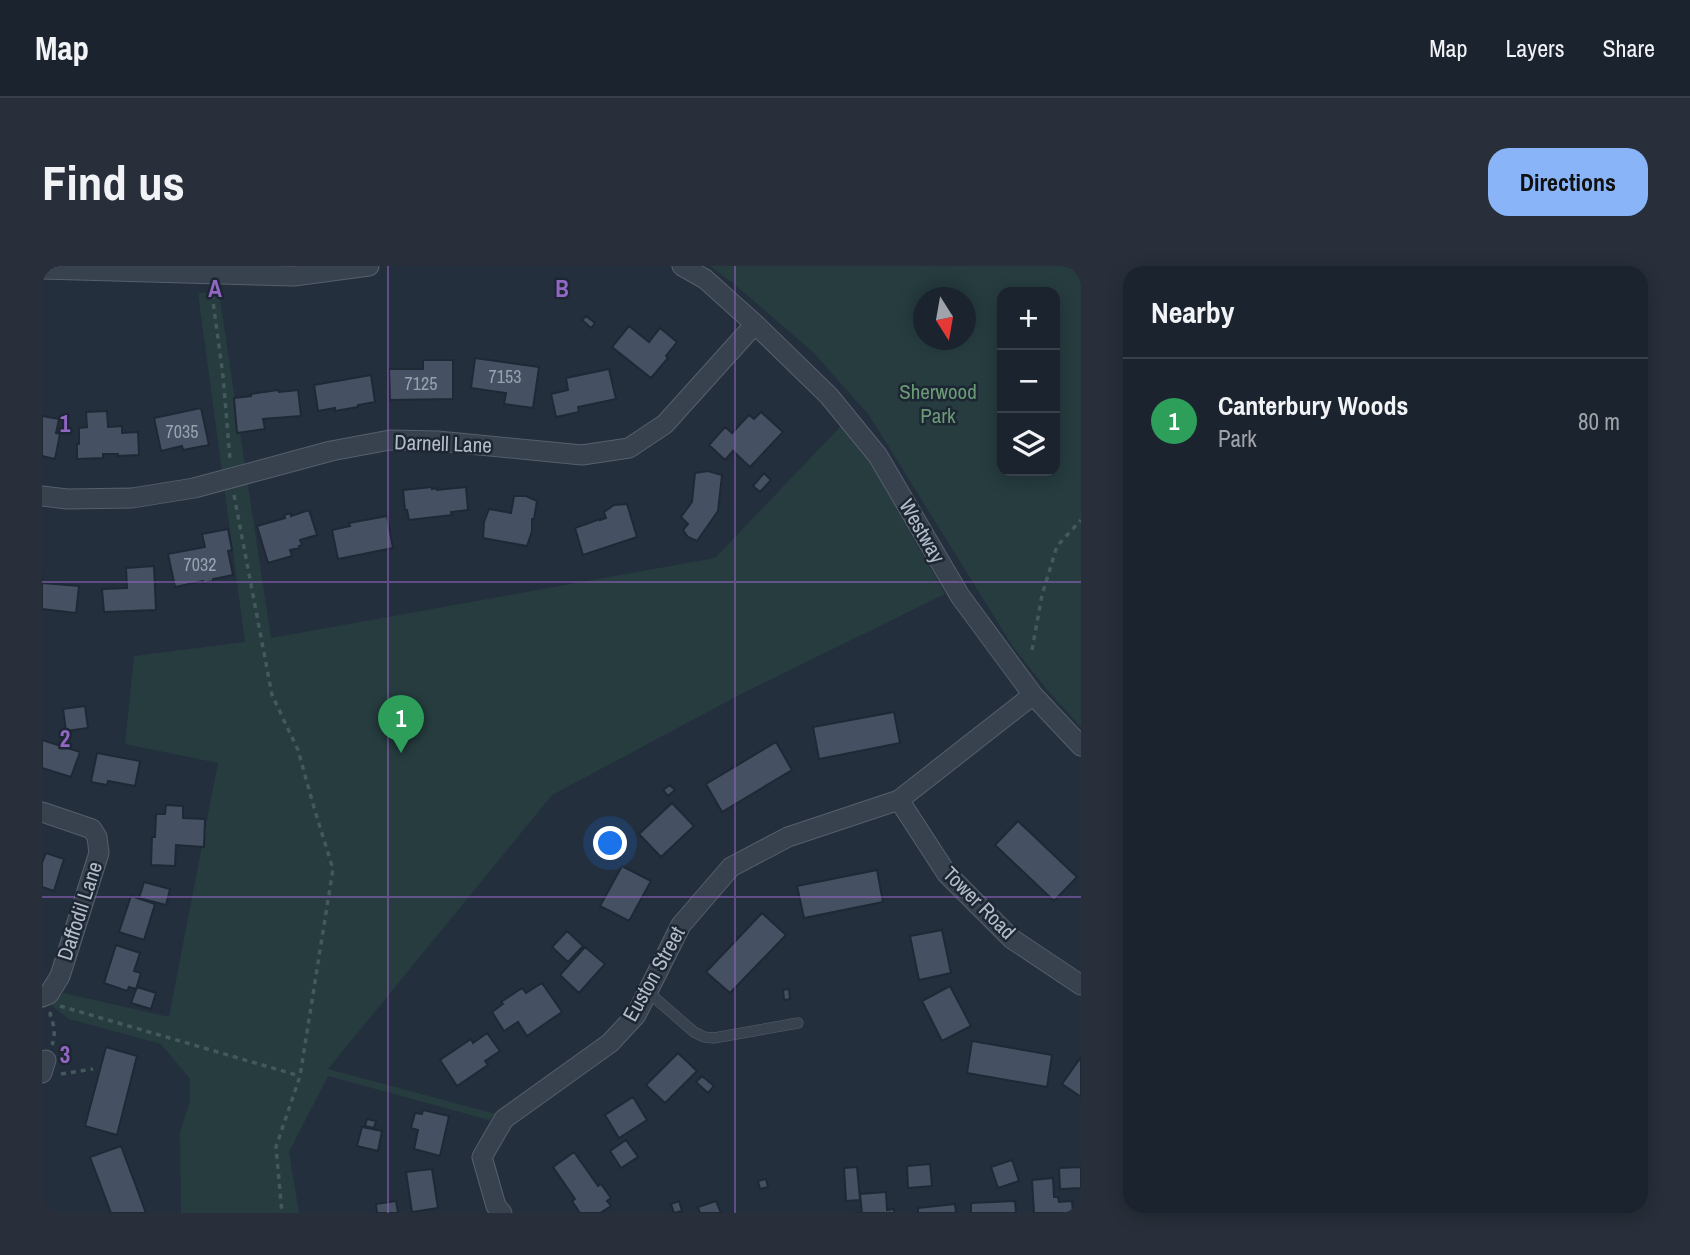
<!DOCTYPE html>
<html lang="en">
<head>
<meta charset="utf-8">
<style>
	body { margin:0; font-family:"Archivo Narrow",sans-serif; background:#282f3a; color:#f1f3f6 }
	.controls { position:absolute; right:21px; top:21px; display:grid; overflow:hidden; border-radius:14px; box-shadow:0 4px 18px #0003 }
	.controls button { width:63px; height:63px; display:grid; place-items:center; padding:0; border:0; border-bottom:2px solid #39404a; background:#1b232e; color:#f1f3f6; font:35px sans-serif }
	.compass { position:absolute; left:871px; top:21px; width:63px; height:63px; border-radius:50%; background:#1b232e; box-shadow:0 4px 18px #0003; rotate:169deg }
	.you { position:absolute; left:569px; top:578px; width:24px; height:24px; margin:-18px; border:5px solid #fff; border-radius:50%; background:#1a73e8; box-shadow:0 0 0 10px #1a73e833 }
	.badge { display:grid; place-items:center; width:46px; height:46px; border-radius:50%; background:#8ab4f8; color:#fff; font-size:23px; font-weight:700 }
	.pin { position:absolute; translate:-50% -58px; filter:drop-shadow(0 2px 4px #0008) }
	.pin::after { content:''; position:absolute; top:37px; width:24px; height:21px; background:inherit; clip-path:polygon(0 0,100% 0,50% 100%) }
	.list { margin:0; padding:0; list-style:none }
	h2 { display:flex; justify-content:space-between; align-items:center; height:91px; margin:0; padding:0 28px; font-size:30px }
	h2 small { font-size:23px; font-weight:400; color:#a0a4aa }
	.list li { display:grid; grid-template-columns:46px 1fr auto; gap:21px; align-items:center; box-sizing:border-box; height:126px; padding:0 28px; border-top:2px solid #39404a }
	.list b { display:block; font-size:26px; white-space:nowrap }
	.list p { margin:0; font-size:23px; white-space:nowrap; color:#a0a4aa }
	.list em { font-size:23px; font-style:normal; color:#a0a4aa }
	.icon { flex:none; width:38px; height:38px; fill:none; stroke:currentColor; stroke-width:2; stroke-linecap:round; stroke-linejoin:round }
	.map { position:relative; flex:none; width:1039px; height:947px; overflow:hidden; border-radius:21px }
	header { display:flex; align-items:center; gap:42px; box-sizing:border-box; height:98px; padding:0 35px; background:#1b232e; border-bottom:2px solid #39404a }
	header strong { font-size:33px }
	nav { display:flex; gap:38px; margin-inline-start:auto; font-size:24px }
	.intro { display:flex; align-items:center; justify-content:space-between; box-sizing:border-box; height:168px; padding:0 42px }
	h1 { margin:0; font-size:49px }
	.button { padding:18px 32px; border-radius:21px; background:#8ab4f8; color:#111; font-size:24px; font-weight:700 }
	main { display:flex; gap:42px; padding:0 42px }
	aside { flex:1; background:#1b232e; border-radius:21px; box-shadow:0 4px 18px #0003 }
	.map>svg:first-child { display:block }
	.green { fill:#263c3f; fill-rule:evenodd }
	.building { fill:#455162; stroke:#1f2835; stroke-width:2 }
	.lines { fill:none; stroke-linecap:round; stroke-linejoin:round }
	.lane-casing { stroke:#565f6c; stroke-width:11 }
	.street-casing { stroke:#565f6c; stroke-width:21 }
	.path { stroke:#44595c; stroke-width:3.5; stroke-dasharray:5 5; stroke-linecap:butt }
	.lane { stroke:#38414e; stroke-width:10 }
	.street { stroke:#38414e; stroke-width:19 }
	.grid { fill:none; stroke:#9266c3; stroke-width:2; stroke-opacity:0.55 }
	.labels { text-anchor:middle; stroke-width:5; stroke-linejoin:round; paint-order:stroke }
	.number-label { font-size:18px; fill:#98a1af }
	.park-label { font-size:21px; fill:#6b9a76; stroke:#1d2633 }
	.street-label { font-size:21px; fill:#b4bcc9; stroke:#1d2633 }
	.grid-label { font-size:23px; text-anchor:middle; font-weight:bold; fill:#9266c3; stroke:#1d2633; stroke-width:5; stroke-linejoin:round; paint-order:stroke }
</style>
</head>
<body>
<header>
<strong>Map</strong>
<nav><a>Map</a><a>Layers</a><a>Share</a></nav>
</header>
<div class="intro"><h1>Find us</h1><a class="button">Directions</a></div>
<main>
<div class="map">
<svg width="1039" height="947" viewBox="0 0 1039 947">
	<rect width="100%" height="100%" fill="#242f3e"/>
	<path class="green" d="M 668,0 L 1039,0 L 1039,461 L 1007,426 L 971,381 L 827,149 L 771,86 L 692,18 ZM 960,26 L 1013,26 L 1013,205 L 960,205 ZM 881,32 L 923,32 L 923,74 L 881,74 Z
		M 156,27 L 177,27 L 229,372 L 673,292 L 801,158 L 824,189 L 903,328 L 703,426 L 510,529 L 286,803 L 454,848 L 447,854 L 286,810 L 247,886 L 257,947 L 139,947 L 138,866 L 148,835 L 148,813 L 119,778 L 27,753 L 9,739 L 22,727 L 127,751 L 176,497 L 83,478 L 92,390 L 203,376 Z"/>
	<path class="building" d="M 544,50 L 553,57 L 549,62 L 540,54 Z
		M 587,60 L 607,76 L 618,62 L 635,76 L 624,90 L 626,92 L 609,112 L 570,81 Z
		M 433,92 L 497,101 L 491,142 L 462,138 L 464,127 L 429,122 Z
		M 381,94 L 411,94 L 411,133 L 348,134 L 347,103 L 381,103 Z
		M 567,103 L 574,133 L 536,141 L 537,146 L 514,151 L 509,128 L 526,124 L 524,112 Z
		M 329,109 L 333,136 L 316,139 L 316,141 L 293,145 L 293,142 L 276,145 L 272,119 Z
		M 236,124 L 237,126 L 256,124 L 259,150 L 221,153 L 223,163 L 195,167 L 192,132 L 209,130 L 209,128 Z
		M 159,142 L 167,179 L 141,184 L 140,180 L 119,185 L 112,152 Z
		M 65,145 L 66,161 L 80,160 L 80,167 L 96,166 L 97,189 L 76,190 L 76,188 L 61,188 L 61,192 L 35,193 L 35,178 L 37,178 L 37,162 L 45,161 L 44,146 Z
		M 719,146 L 741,166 L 708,201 L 691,185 L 683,194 L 667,179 L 683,161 L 690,167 L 707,149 L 712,153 Z
		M 0,150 L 17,153 L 14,167 L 18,168 L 13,193 L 0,190 Z
		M 666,205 L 680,209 L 676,245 L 655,275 L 646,271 L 641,264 L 646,258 L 639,251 L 650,236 L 653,207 Z
		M 722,207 L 729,214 L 718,226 L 711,220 Z
		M 390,221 L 390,223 L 395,222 L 395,224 L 424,221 L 426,244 L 409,246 L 410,249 L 367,254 L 365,244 L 363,244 L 361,224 Z
		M 472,230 L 484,230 L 495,235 L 492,253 L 490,253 L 490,265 L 485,280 L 441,272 L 442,256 L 447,243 L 469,247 Z
		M 585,238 L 595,271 L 541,289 L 533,262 L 558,253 L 558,254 L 564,252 L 562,246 L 572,239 Z
		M 267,244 L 275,269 L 258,274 L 260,279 L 257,280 L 258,282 L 248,284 L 250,290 L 226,297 L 215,260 L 243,252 L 242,249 L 249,247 L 249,250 Z
		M 345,250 L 351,282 L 296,293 L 290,264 L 308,260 L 307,257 Z
		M 186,263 L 190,284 L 186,285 L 191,309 L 171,313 L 171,315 L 161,317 L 161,315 L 133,321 L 126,288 L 163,281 L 160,268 Z
		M 112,300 L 114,344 L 62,346 L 60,323 L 85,322 L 84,302 Z
		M 0,308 L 0,317 L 37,320 L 34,347 L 0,343 Z
		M 43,440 L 46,462 L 24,465 L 21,443 Z
		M 852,446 L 858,477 L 777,493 L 771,461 Z
		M 0,474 L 38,486 L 29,511 L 0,502 Z
		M 734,476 L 750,504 L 680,546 L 664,518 Z
		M 55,487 L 98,495 L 93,520 L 66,515 L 65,519 L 49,516 Z
		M 628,519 L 633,524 L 626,530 L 621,524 Z
		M 630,537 L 652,560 L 619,591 L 597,568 Z
		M 124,539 L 141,540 L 141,552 L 163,553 L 162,581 L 134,579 L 133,600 L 109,599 L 110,571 L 113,571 L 114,548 L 123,548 Z
		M 976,555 L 1035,611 L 1012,635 L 953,579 Z
		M 4,587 L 22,593 L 12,625 L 0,621 L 0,597 Z
		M 580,600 L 609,615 L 587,655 L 558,640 Z
		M 835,604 L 841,636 L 762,652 L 755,620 Z
		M 102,616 L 128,623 L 124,639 L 97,632 Z
		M 89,630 L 113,638 L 102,674 L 77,666 Z
		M 720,647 L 744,669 L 688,727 L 664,706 Z
		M 900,664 L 909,707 L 877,714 L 868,670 Z
		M 525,665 L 541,680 L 526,696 L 510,681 Z
		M 74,679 L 98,687 L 92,705 L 99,707 L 94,723 L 87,721 L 85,725 L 62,717 Z
		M 543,681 L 563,698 L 537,727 L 518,709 Z
		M 500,717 L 520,746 L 485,770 L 476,756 L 462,765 L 450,746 L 461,738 L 459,736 L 480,722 L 484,727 Z
		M 908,720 L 929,760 L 900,775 L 880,735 Z
		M 95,721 L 114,727 L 109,743 L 89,737 Z
		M 747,723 L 748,733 L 742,734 L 741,724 Z
		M 445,767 L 458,785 L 443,795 L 446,799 L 415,820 L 398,794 L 429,773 L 431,777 Z
		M 930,775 L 1010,789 L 1005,821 L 925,807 Z
		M 64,781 L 95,790 L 75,869 L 43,860 Z
		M 636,787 L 655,805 L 623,837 L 604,819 Z
		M 1039,791 L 1039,831 L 1020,818 Z
		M 660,810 L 672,820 L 666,827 L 654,816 Z
		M 591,831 L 605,854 L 577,872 L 563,849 Z
		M 381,844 L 407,850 L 398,890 L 372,883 L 376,864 L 369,862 L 373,847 L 380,848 Z
		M 325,853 L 334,855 L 332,862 L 323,860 Z
		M 320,861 L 340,865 L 336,885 L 315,880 Z
		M 584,874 L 596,891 L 579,902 L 568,885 Z
		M 79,880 L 104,947 L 69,947 L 48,891 Z
		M 532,886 L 556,920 L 559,918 L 569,932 L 565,935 L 569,940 L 558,947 L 538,947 L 530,935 L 533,933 L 511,901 Z
		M 970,894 L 977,915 L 956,922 L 949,901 Z
		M 888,898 L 890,920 L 866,922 L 865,900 Z
		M 815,901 L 818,934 L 804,935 L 802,902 Z
		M 1039,901 L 1039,922 L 1018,923 L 1017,902 Z
		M 390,903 L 396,942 L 370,946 L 364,906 Z
		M 1011,912 L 1012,931 L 1016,931 L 1017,936 L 1030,935 L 1031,947 L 992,947 L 990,914 Z
		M 724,913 L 726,921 L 718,923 L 716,915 Z
		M 844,926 L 845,944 L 852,943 L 852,947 L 813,947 L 820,947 L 818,928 Z
		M 354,935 L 356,947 L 335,947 L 334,938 Z
		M 637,935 L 640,945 L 632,947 L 629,938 Z
		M 674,935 L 679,947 L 658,947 L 656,941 Z
		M 973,935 L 974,947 L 929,947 L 929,937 Z
		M 913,938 L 914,947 L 876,947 L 876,942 Z"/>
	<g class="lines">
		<defs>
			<path id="lane" d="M 606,726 L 652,766 L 662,771 L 672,772 L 756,757"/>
			<path id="street" d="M 640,0 L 663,13 L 713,58 L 787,130 L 836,190 L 918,330 L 991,429 L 1039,480
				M 0,3 L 252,10 L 327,0
				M 0,230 L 25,233 L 90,232 L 152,222 L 289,185 L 348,174 L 396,175 L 540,189 L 587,182 L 623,158 L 713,58
				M 857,534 L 905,608 L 970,673 L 1039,719
				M 0,546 L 50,563 L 55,571 L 57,587 L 18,710 L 7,728 L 0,731
				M 0,807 L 4,794
				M 460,947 L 454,940 L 440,891 L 462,853 L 568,777 L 594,749 L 639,659 L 689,601 L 746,571 L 857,534 L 991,429"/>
		</defs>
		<use href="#lane" class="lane-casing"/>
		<use href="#street" class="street-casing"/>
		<path class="path" d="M 170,28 L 181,110 L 188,193
			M 192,229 L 230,429 L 256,484 L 273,545 L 291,603 L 258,810 L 234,881 L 240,947
			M 990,384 L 1000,329 L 1015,280 L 1039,254
			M 18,740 L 258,810
			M 9,746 L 8,748 C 12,758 14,769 10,779
			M 19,808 L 51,803"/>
		<use href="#lane" class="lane"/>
		<use href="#street" class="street"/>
	</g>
	<path class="grid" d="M 346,0 L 346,947M 693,0 L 693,947M 0,316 L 1039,316M 0,631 L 1039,631"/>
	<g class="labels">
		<g class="number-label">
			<text x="463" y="117">7153</text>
			<text x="379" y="124">7125</text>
			<text x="140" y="172">7035</text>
			<text x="158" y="305">7032</text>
		</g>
		<g class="park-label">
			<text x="896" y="133">Sherwood<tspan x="896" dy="24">Park</tspan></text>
		</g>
		<g class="street-label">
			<text transform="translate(401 178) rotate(2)" y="7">Darnell Lane</text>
			<text transform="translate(880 265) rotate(60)" y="7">Westway</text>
			<text transform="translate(937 637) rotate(45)" y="7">Tower Road</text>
			<text transform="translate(38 645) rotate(-72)" y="7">Daffodil Lane</text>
			<text transform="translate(612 708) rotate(-61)" y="7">Euston Street</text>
		</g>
	</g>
	<g class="grid-label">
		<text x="173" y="31">A</text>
		<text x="520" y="31">B</text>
		<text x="23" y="166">1</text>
		<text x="23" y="481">2</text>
		<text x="23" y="797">3</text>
	</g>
</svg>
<div class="controls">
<button>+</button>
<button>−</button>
<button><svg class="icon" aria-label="layers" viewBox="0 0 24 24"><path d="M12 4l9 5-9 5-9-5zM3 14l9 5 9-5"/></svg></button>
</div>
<svg class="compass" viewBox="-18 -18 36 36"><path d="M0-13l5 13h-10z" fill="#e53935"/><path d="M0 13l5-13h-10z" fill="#a0a4aa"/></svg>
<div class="you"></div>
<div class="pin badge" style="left:359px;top:487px;background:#2e9e5b">1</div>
</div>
<aside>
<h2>Nearby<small></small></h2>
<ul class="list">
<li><span class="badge" style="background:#2e9e5b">1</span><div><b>Canterbury Woods</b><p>Park</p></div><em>80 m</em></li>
</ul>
</aside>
</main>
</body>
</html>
